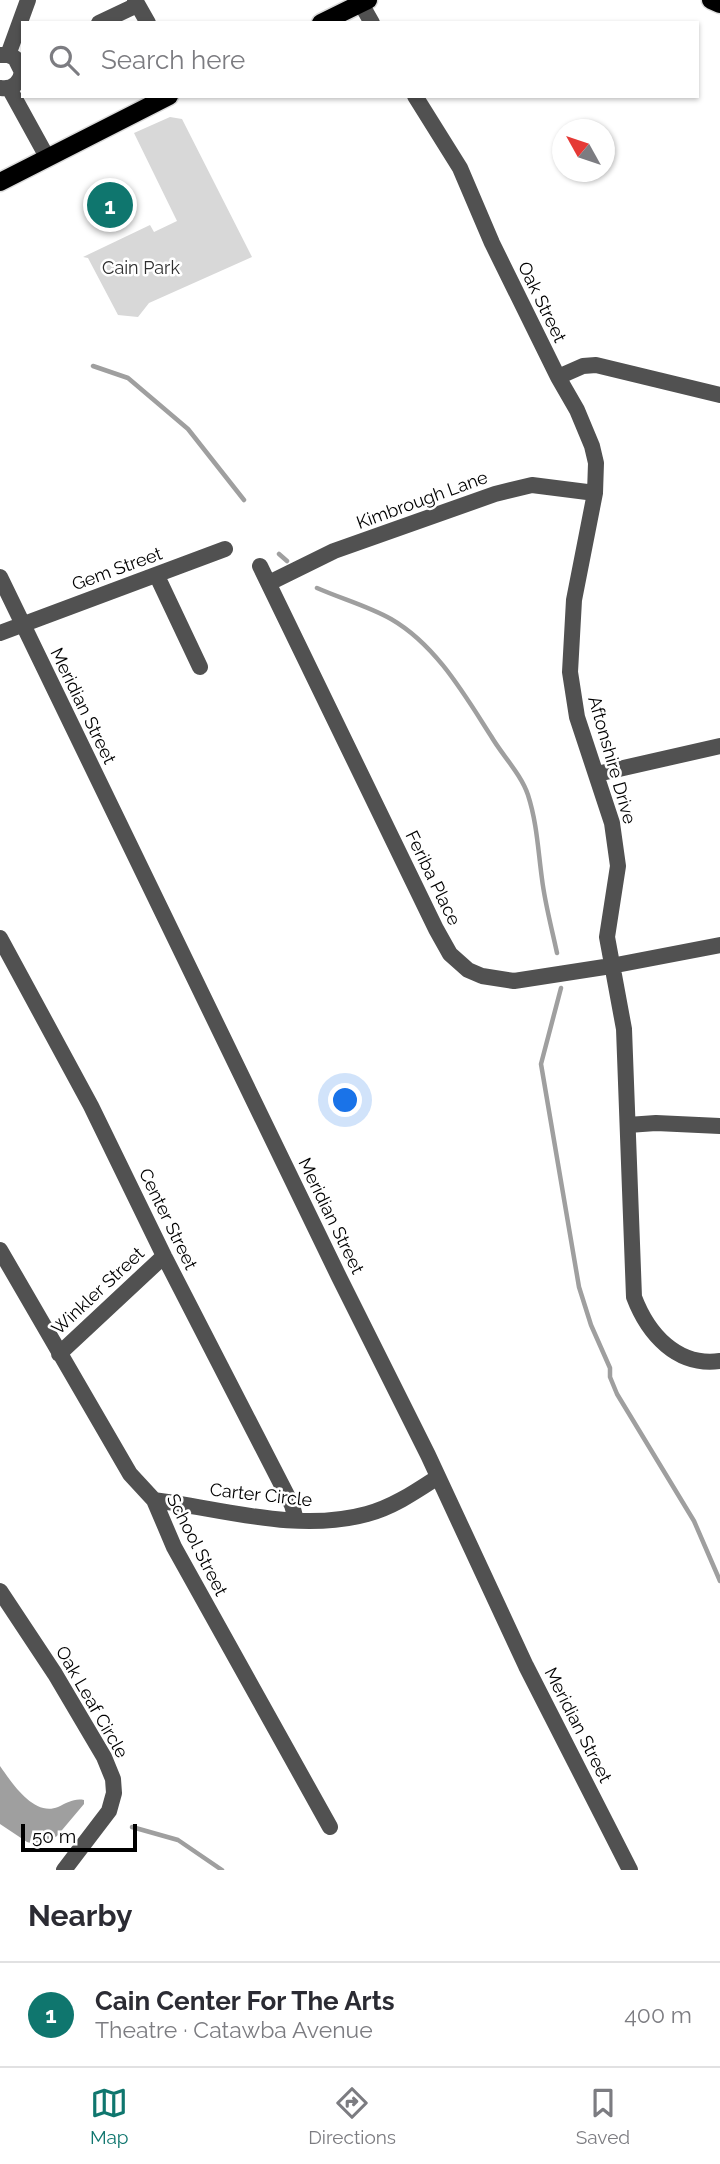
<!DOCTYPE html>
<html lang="en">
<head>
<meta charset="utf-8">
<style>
	body { margin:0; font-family:Raleway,sans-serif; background:#f2f2f3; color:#2b2b33 }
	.compass { position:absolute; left:552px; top:119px; width:63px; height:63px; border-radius:50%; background:#fff; box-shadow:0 2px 5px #0004; rotate:310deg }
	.scale { position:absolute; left:21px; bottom:18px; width:116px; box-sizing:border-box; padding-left:7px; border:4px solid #000; border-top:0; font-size:19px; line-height:24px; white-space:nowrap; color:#000; -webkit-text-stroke:5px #fff; paint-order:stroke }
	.you { position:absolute; left:346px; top:1101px; width:24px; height:24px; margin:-18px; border:5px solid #fff; border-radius:50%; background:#1a73e8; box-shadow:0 0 0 10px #1a73e833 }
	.badge { display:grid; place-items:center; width:46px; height:46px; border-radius:50%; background:#0f766e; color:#fff; font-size:23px; font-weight:700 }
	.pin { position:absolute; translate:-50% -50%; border:4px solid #fff; box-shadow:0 2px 7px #0006 }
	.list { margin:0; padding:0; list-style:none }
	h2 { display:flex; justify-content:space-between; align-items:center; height:91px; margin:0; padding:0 28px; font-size:30px }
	h2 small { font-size:23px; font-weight:400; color:#7c7c81 }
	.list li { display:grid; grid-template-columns:46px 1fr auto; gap:21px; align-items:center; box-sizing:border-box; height:105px; padding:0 28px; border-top:2px solid #e1e1e2 }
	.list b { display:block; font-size:26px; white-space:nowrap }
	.list p { margin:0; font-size:23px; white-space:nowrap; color:#7c7c81 }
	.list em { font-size:23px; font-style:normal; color:#7c7c81 }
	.icon { flex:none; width:38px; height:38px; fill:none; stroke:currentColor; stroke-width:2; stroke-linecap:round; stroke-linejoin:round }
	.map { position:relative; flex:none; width:720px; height:1870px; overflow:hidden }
	.search { position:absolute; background:#fff; box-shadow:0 2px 5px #0004; left:21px; right:21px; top:21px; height:77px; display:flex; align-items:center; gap:18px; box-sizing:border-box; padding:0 24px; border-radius:0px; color:#7c7c81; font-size:26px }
	.sheet { height:196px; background:#fff }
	nav { display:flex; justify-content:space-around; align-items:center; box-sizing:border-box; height:98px; border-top:2px solid #e1e1e2; background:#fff; font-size:19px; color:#7c7c81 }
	nav a { display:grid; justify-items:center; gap:4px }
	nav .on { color:#0f766e }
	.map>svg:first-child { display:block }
	.green { fill:#d8d8d8 }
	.water { fill:#9f9f9f }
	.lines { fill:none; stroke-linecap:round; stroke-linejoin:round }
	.stream { stroke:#9f9f9f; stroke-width:4.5 }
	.major-casing { stroke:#dbdbdb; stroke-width:21 }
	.minor { stroke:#515151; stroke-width:16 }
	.major { stroke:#000; stroke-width:18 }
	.labels { text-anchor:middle; stroke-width:5; stroke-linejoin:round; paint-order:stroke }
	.park-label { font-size:18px; fill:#2f2f2f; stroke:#fff }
	.street-label { font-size:18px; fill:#000; stroke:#fff }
</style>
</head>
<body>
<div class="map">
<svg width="720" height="1870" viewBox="0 0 720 1870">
	<rect width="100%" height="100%" fill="#fff"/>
	<path class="green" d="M 170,117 L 182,119 L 252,257 L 149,303 L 138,317 L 118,315 L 88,258 L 83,257 L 150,225 L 154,232 L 177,221 L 134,133 Z"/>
	<path class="water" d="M 0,1766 C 12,1783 34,1817 58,1807 C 67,1803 74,1798 84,1800 L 84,1804 L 57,1836 L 41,1846 L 27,1842 L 0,1824 Z"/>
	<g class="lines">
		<path class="stream" d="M 93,366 L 128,378 L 188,429 L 244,500
			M 279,554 L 287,561
			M 317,588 C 342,599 368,606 391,619 C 436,645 464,694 491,736 C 502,755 521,774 528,795 C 537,823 538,850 542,879 C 545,904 552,929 557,953
			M 561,988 L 541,1064 L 579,1287 L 591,1325 L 610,1368 L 610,1377 L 617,1394 L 694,1521 L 720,1581
			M 132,1827 L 178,1840 L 222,1870"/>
		<defs>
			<path id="major" d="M 711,0 L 720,4
				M 321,23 L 368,0
				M 0,182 L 169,96"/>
		</defs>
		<use href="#major" class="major-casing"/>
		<path class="minor" d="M 135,0 L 148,23
			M 359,0 L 372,23
			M 99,23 L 137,5
			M 0,55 L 8,55 L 15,58 L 22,72 C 20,83 12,90 0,88
			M 8,55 L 28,0
			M 9,88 L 47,157
			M 415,96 L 460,168 L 492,243 L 558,377 L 583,366 L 596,365 L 720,395
			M 558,377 L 577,410 L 592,446 L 596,463 L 595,493 L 574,600 L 570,672 L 577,717 L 612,823 L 618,866 L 607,937 L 624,1029 L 634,1297 C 648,1334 677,1367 720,1361
			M 260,566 L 436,929 L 450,954 L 468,970 L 482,976 L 514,981 L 611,966 L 720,945
			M 157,576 L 200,667
			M 0,577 L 339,1277 L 428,1455 L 526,1666 L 630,1870
			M 269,583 L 334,551 L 495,494 L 532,485 L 595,493
			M 0,633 L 225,549
			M 597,774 L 720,746
			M 0,938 L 91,1106 L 164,1256 L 292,1505 L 296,1520
			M 628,1125 L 656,1123 L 720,1126
			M 0,1250 L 130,1474 L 154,1500 L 174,1547 L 330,1827
			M 59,1354 L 164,1256
			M 154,1500 C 223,1509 298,1533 367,1514 C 393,1507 415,1492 438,1477
			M 0,1591 L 55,1674 L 104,1757 L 113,1779 L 114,1793 L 109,1811 L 64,1870"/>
		<use href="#major" class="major"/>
	</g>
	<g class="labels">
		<g class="park-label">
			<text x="141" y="274">Cain Park</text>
		</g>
		<g class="street-label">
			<text transform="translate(542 302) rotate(64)" y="6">Oak Street</text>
			<text transform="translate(422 500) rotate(-20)" y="6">Kimbrough Lane</text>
			<text transform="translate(117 569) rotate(-20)" y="6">Gem Street</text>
			<text transform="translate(83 706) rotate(64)" y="6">Meridian Street</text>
			<text transform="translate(612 760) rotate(74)" y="6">Aftonshire Drive</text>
			<text transform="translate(433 878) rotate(64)" y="6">Feriba Place</text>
			<text transform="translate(331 1216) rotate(64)" y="6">Meridian Street</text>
			<text transform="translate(168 1219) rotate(64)" y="6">Center Street</text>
			<text transform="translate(98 1291) rotate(-43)" y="6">Winkler Street</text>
			<text transform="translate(261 1495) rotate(6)" y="6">Carter Circle</text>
			<text transform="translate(197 1545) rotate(63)" y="6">School Street</text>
			<text transform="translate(92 1702) rotate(60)" y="6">Oak Leaf Circle</text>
			<text transform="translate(578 1725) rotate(63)" y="6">Meridian Street</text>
		</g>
	</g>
</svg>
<svg class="compass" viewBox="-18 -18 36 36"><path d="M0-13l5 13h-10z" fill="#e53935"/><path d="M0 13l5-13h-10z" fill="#7c7c81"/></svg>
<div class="scale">50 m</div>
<div class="you"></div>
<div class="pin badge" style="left:110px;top:205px">1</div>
<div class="search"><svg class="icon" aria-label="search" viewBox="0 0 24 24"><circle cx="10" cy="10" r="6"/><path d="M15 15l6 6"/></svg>Search here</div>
</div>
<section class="sheet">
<h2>Nearby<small></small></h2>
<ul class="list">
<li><span class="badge">1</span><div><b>Cain Center For The Arts</b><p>Theatre · Catawba Avenue</p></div><em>400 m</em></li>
</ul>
</section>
<nav>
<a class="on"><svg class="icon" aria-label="map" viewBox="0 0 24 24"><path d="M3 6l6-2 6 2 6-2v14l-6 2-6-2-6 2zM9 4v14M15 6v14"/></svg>Map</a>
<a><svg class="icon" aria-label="directions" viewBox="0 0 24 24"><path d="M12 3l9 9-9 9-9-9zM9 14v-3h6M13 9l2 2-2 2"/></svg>Directions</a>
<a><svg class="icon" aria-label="saved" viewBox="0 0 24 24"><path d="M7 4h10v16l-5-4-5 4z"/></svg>Saved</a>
</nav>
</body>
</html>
